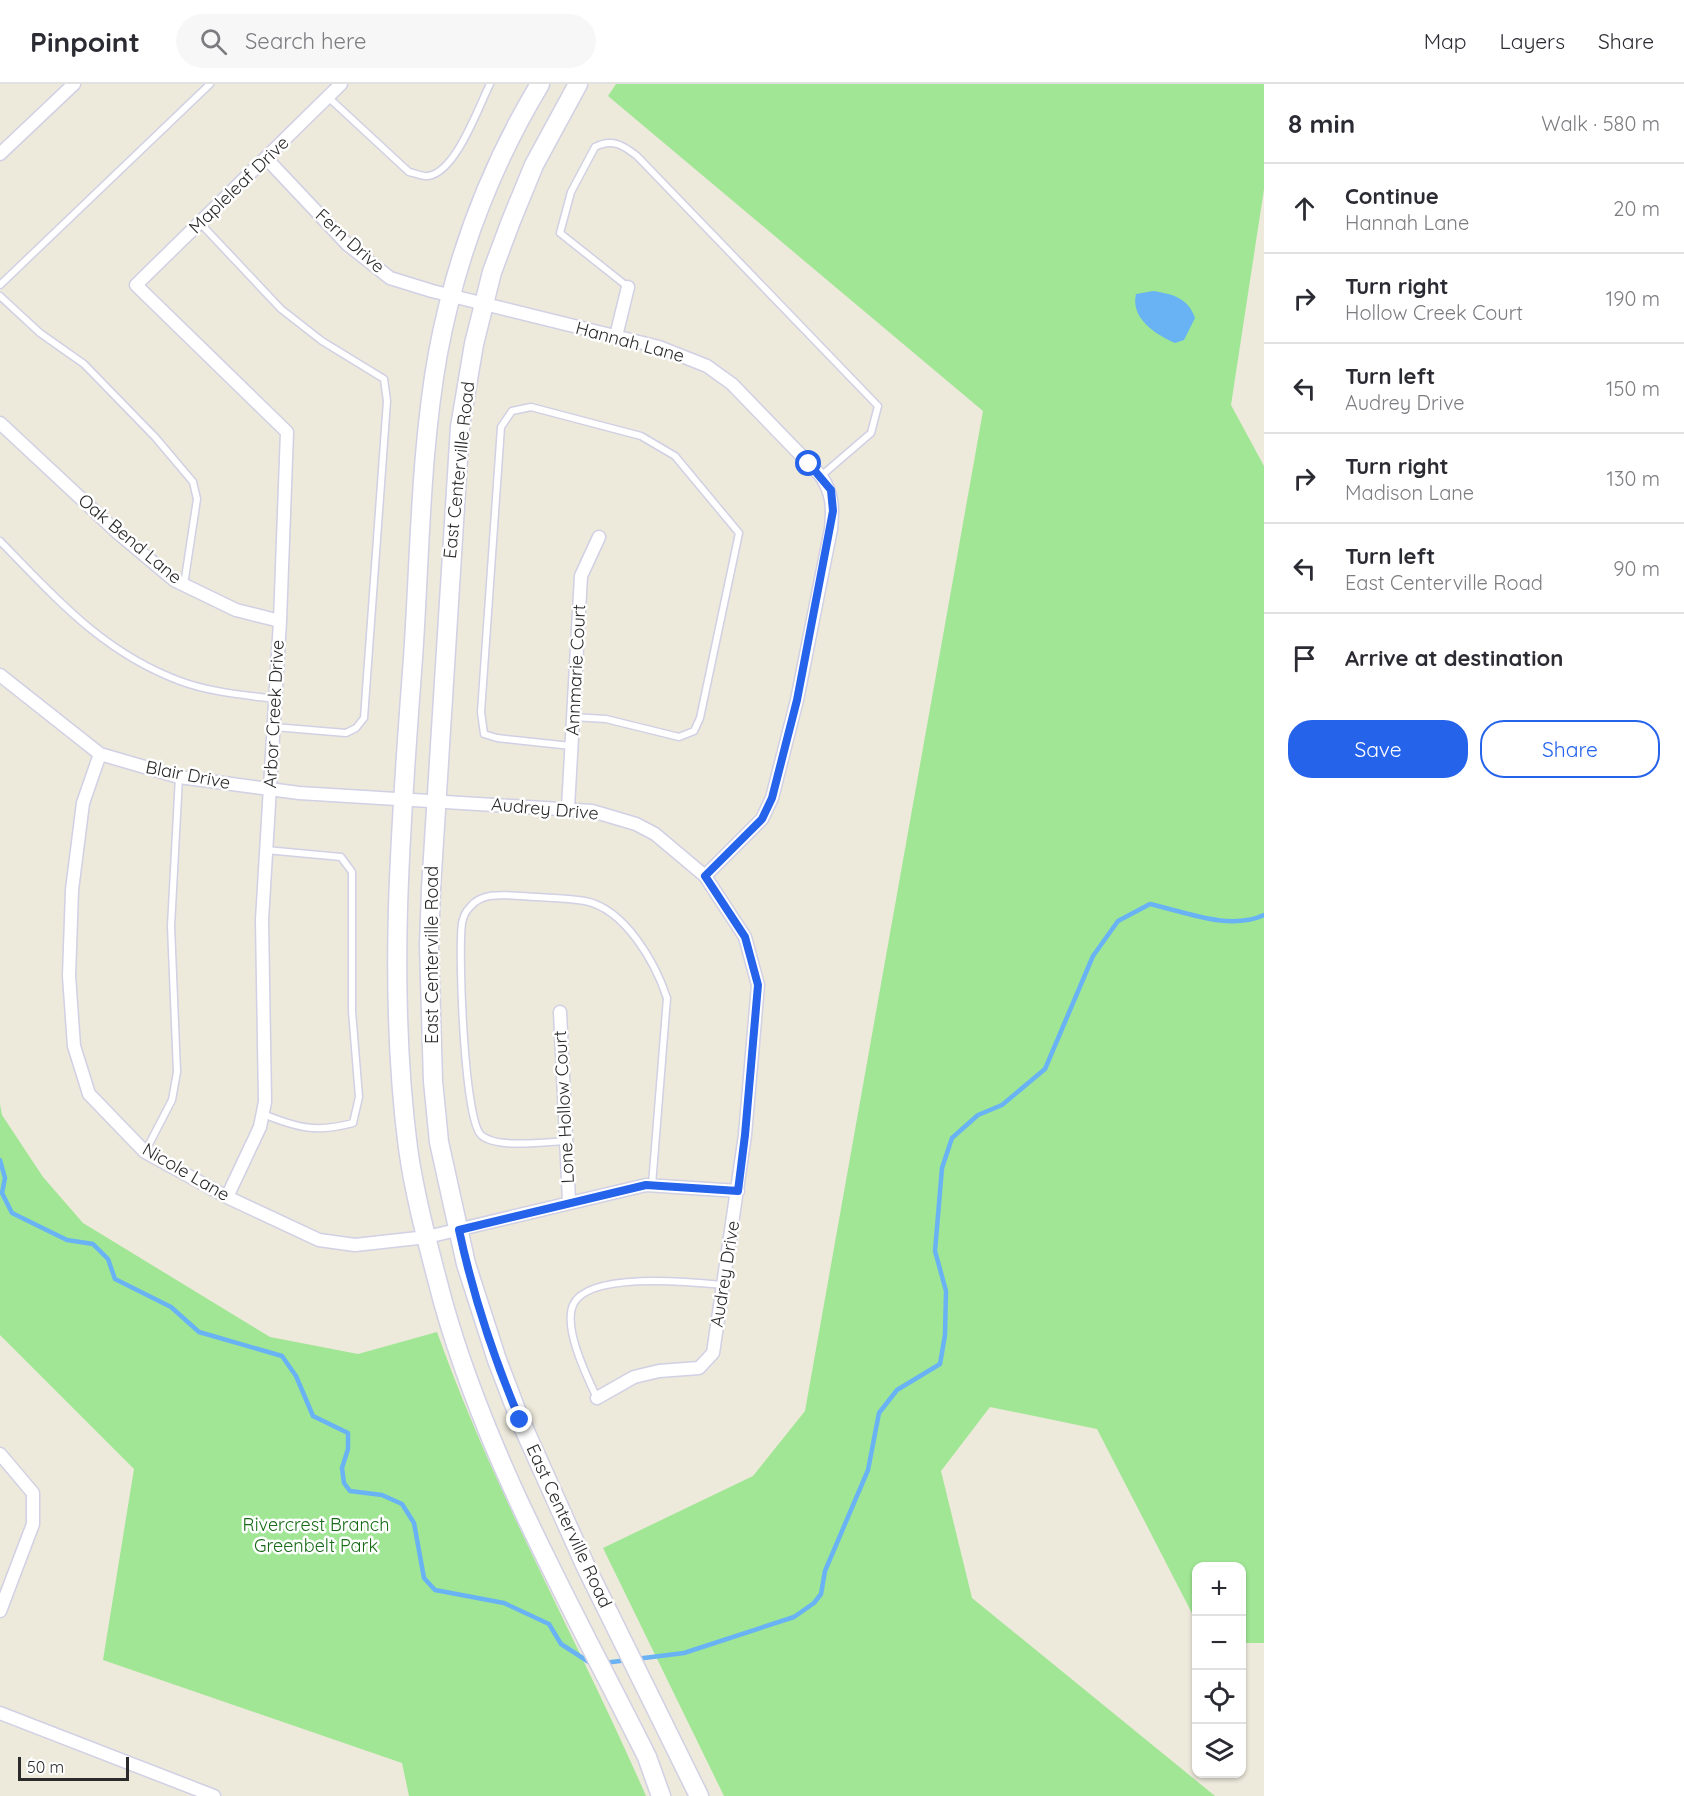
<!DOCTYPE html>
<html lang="en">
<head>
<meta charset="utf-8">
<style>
	body { margin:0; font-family:Quicksand,sans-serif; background:#f7f7f7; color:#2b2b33 }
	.controls { position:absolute; right:18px; bottom:18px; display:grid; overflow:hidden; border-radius:12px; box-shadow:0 2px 4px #0004 }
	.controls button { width:54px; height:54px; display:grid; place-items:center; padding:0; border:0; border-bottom:2px solid #e1e1e2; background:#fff; color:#2b2b33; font:30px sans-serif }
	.scale { position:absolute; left:18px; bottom:15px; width:111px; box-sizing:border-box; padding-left:6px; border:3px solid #2a2a2a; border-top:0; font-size:16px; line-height:21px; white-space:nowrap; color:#2a2a2a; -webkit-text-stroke:4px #fff; paint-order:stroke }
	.stop { position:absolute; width:18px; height:18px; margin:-14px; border:4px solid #2563eb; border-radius:50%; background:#fff }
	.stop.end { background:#2563eb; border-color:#fff; box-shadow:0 2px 6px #0008 }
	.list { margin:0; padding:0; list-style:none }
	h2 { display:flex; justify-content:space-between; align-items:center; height:78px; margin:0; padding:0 24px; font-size:26px }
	h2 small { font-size:20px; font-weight:400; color:#7c7c81 }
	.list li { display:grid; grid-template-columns:39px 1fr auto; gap:18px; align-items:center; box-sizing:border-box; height:90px; padding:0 24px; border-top:2px solid #e1e1e2 }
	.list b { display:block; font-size:22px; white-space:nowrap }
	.list p { margin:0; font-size:20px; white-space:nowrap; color:#7c7c81 }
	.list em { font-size:20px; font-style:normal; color:#7c7c81 }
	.actions { display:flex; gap:12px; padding:18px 24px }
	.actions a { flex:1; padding:14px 0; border:2px solid #2563eb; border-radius:24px; text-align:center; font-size:21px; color:#2563eb }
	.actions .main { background:#2563eb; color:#fff }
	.icon { flex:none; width:33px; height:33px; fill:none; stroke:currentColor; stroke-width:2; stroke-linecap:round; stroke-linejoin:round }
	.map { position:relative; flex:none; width:1264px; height:1712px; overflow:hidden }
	header { display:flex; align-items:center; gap:36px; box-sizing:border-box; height:84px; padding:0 30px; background:#fff; border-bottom:2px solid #e1e1e2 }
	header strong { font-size:28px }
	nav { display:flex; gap:33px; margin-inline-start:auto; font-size:21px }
	.search { width:420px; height:54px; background:#f7f7f7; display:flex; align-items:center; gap:15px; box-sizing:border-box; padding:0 21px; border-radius:33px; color:#7c7c81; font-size:22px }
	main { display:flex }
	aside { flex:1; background:#fff }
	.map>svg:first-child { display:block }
	.green { fill:#a0e695 }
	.water { fill:#69b3f4 }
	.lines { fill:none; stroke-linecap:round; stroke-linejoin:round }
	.stream { stroke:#69b3f4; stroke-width:4.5 }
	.service-casing { stroke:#d1d0e4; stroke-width:9 }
	.minor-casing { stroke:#d1d0e4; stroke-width:15 }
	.secondary-casing { stroke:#d1d0e4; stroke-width:21 }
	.service { stroke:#fff; stroke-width:6 }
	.minor { stroke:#fff; stroke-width:12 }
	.secondary { stroke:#fff; stroke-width:18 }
	.route { stroke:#2563eb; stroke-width:8 }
	.labels { text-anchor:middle; stroke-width:5; stroke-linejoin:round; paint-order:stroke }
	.street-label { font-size:18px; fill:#2a2a2a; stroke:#fff }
	.park-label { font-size:18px; fill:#176b16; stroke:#fff }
</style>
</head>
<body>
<header>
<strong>Pinpoint</strong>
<div class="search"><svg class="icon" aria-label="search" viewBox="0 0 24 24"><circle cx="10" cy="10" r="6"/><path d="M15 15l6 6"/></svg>Search here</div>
<nav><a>Map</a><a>Layers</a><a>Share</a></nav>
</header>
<main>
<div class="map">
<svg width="1264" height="1712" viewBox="0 0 1264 1712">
	<rect width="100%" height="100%" fill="#ede9db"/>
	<path class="green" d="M 616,0 L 1264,0 L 1264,105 L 1231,321 L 1264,382 L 1264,1559 L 1242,1559 L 1242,1482 L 1196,1482 L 1196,1537 L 1097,1345 L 990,1323 L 941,1387 L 972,1514 L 1215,1712 L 724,1712 L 603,1464 L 753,1392 L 805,1327 L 983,327 L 608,12 Z
		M 0,1020 L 2,1031 L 43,1093 L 83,1139 L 270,1253 L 358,1270 L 437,1248 C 494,1408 578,1556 646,1712 L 409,1712 L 402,1679 L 103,1576 L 134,1385 L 0,1251 Z"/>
	<path class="water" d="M 1153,207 C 1173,210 1188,214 1195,234 L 1184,256 L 1175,259 C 1156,251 1130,234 1136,210 Z"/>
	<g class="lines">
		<path class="stream" d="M 0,1076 L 5,1094 L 2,1109 L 12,1129 L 67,1156 L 93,1160 L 108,1175 L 115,1195 L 171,1223 L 199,1248 L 282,1272 L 296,1292 L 313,1332 L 348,1349 L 348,1365 L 342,1384 L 344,1399 L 350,1407 L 382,1411 L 402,1420 L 414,1439 L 424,1494 L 435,1506 L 504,1519 L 549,1540 L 561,1560 L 592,1580
			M 636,1575 L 684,1569 L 794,1533 L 814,1519 L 821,1510 L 825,1487 L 868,1386 L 879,1329 L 897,1306 L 940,1280 L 945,1251 L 946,1207 L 935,1167 L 942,1084 L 952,1054 L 978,1031 L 1002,1021 L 1045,985 L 1093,872 L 1118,837 L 1150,820 C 1186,828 1229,847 1264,831
			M 604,1579 L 628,1576"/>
		<defs>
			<path id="service" d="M 328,13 L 409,88 C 415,89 423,93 428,92 C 456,88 478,24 490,0
				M 200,139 L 281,225 L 322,257 L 384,295 L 387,317 L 364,634 L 356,644 L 346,649 L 274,643
				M 0,201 L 210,0
				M 628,203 L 560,149 L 571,108 L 595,63 C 612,54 623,61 637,72 L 878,322 L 871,349 L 821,392
				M 0,212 L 40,249 L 84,280 L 155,353 L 193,398 L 197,415 L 184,501
				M 0,457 C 56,514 102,568 180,597 C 209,608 244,611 275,615
				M 571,662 L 497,654 L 484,650 L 481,628 L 501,343 L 512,327 L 531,323 L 641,352 L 675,372 L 739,449 L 700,634 L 694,647 L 679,653 L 606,635 L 573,633
				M 263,1030 C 298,1044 316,1049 353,1039 L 359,1013 L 352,927 L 352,788 L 341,773 L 266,766
				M 566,1057 C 546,1058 496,1065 481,1051 C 464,1035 458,867 462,839 C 463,834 466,827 470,823 C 482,808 504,811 521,812 C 542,814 564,813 585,817 C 625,825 655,878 667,914 L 652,1101
				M 145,1068 L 172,1016 L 177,988 L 171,842 L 179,693
				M 597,1314 C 587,1293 563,1244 573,1221 C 588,1187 693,1198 723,1201"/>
			<path id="minor" d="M 0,70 L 74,0
				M 266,74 L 347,160 L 390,194 L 432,207 L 659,263 L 707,282 L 732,300 L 821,392 C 833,410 833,424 831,445 L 797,616 L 772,714 L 762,735 L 705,792
				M 616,252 L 628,203
				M 0,339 L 118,449 L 174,496 L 236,526 L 280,537
				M 0,591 L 100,670 L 179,693 L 299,709 L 592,727 L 636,740 L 655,750 L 705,792 L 745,853 L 758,901 L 745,1051 L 713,1269 L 699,1284 L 659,1287 L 634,1293 L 597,1314
				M 100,670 L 83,719 L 72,806 L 69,892 L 74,962 L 89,1010 L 145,1068 L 227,1113 L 319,1156 L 355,1161 L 427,1153 L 646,1101 L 738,1107
				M 568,724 L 581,492 L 599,453
				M 560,928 L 569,1117
				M 227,1113 L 260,1043 L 265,1018 L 262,836 L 280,537 L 287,348 L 136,201 L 341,0
				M 0,1370 L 33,1409 L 33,1440 L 0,1527
				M 0,1629 L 214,1712"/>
			<path id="secondary" d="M 540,0 C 490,83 456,173 438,269 C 420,369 420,473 413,574 C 401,737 387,902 408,1064 C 415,1115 430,1168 443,1218 C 488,1378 573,1525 647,1673 L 661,1712
				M 578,0 L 534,81 L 511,137 L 492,188 L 474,260 L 460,343 L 431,805 L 429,861 L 433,997 L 439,1058 L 466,1180 L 497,1276 L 520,1336 L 586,1483 L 699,1712"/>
		</defs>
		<use href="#service" class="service-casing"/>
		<use href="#minor" class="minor-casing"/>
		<use href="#secondary" class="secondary-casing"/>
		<use href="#service" class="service"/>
		<use href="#minor" class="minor"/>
		<use href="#secondary" class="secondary"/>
	</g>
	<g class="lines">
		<path class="route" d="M 520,1336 C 494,1275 473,1211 459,1146 L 646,1101 L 738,1107 L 745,1051 L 758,901 L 745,853 L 705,792 L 762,735 L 772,714 L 797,616 L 833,427 L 831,406 L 809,380"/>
	</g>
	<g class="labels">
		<g class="street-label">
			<text transform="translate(239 101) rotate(-44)" y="6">Mapleleaf Drive</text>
			<text transform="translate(350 157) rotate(42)" y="6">Fern Drive</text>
			<text transform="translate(630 258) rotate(15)" y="6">Hannah Lane</text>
			<text transform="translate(459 386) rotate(-84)" y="6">East Centerville Road</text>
			<text transform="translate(130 455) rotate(40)" y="6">Oak Bend Lane</text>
			<text transform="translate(576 586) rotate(-87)" y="6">Annmarie Court</text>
			<text transform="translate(274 630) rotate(-87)" y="6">Arbor Creek Drive</text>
			<text transform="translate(188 691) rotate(11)" y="6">Blair Drive</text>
			<text transform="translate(545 725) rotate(5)" y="6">Audrey Drive</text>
			<text transform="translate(432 871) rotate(-90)" y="6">East Centerville Road</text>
			<text transform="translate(564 1023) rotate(-93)" y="6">Lone Hollow Court</text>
			<text transform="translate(186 1088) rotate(30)" y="6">Nicole Lane</text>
			<text transform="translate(725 1190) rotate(-81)" y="6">Audrey Drive</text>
			<text transform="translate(569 1442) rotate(65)" y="6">East Centerville Road</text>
		</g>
		<g class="park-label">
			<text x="316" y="1447">Rivercrest Branch<tspan x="316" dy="21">Greenbelt Park</tspan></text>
		</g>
	</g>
</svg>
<div class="controls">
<button>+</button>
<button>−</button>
<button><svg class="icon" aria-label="locate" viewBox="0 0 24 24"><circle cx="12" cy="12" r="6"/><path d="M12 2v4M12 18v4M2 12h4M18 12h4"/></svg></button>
<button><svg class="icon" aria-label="layers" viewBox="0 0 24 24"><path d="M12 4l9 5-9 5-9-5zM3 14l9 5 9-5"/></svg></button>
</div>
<div class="scale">50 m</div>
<div class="stop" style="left:809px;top:380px"></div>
<div class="stop end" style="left:520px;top:1336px"></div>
</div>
<aside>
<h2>8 min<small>Walk · 580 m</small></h2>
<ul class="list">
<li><svg class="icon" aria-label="ahead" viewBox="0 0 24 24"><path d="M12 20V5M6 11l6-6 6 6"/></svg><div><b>Continue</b><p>Hannah Lane</p></div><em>20 m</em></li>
<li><svg class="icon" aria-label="right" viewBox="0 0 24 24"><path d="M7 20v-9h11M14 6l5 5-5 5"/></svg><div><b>Turn right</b><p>Hollow Creek Court</p></div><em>190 m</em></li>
<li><svg class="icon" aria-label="left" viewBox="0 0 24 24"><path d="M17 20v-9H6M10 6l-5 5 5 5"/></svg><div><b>Turn left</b><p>Audrey Drive</p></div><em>150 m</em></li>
<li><svg class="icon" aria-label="right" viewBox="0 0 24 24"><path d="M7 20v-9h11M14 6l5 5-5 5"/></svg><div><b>Turn right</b><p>Madison Lane</p></div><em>130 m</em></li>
<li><svg class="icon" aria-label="left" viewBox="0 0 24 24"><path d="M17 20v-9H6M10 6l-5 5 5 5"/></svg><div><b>Turn left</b><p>East Centerville Road</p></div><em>90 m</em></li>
<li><svg class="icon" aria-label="arrive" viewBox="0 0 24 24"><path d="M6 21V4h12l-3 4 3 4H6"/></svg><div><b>Arrive at destination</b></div></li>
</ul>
<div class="actions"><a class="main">Save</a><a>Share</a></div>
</aside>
</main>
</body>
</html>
